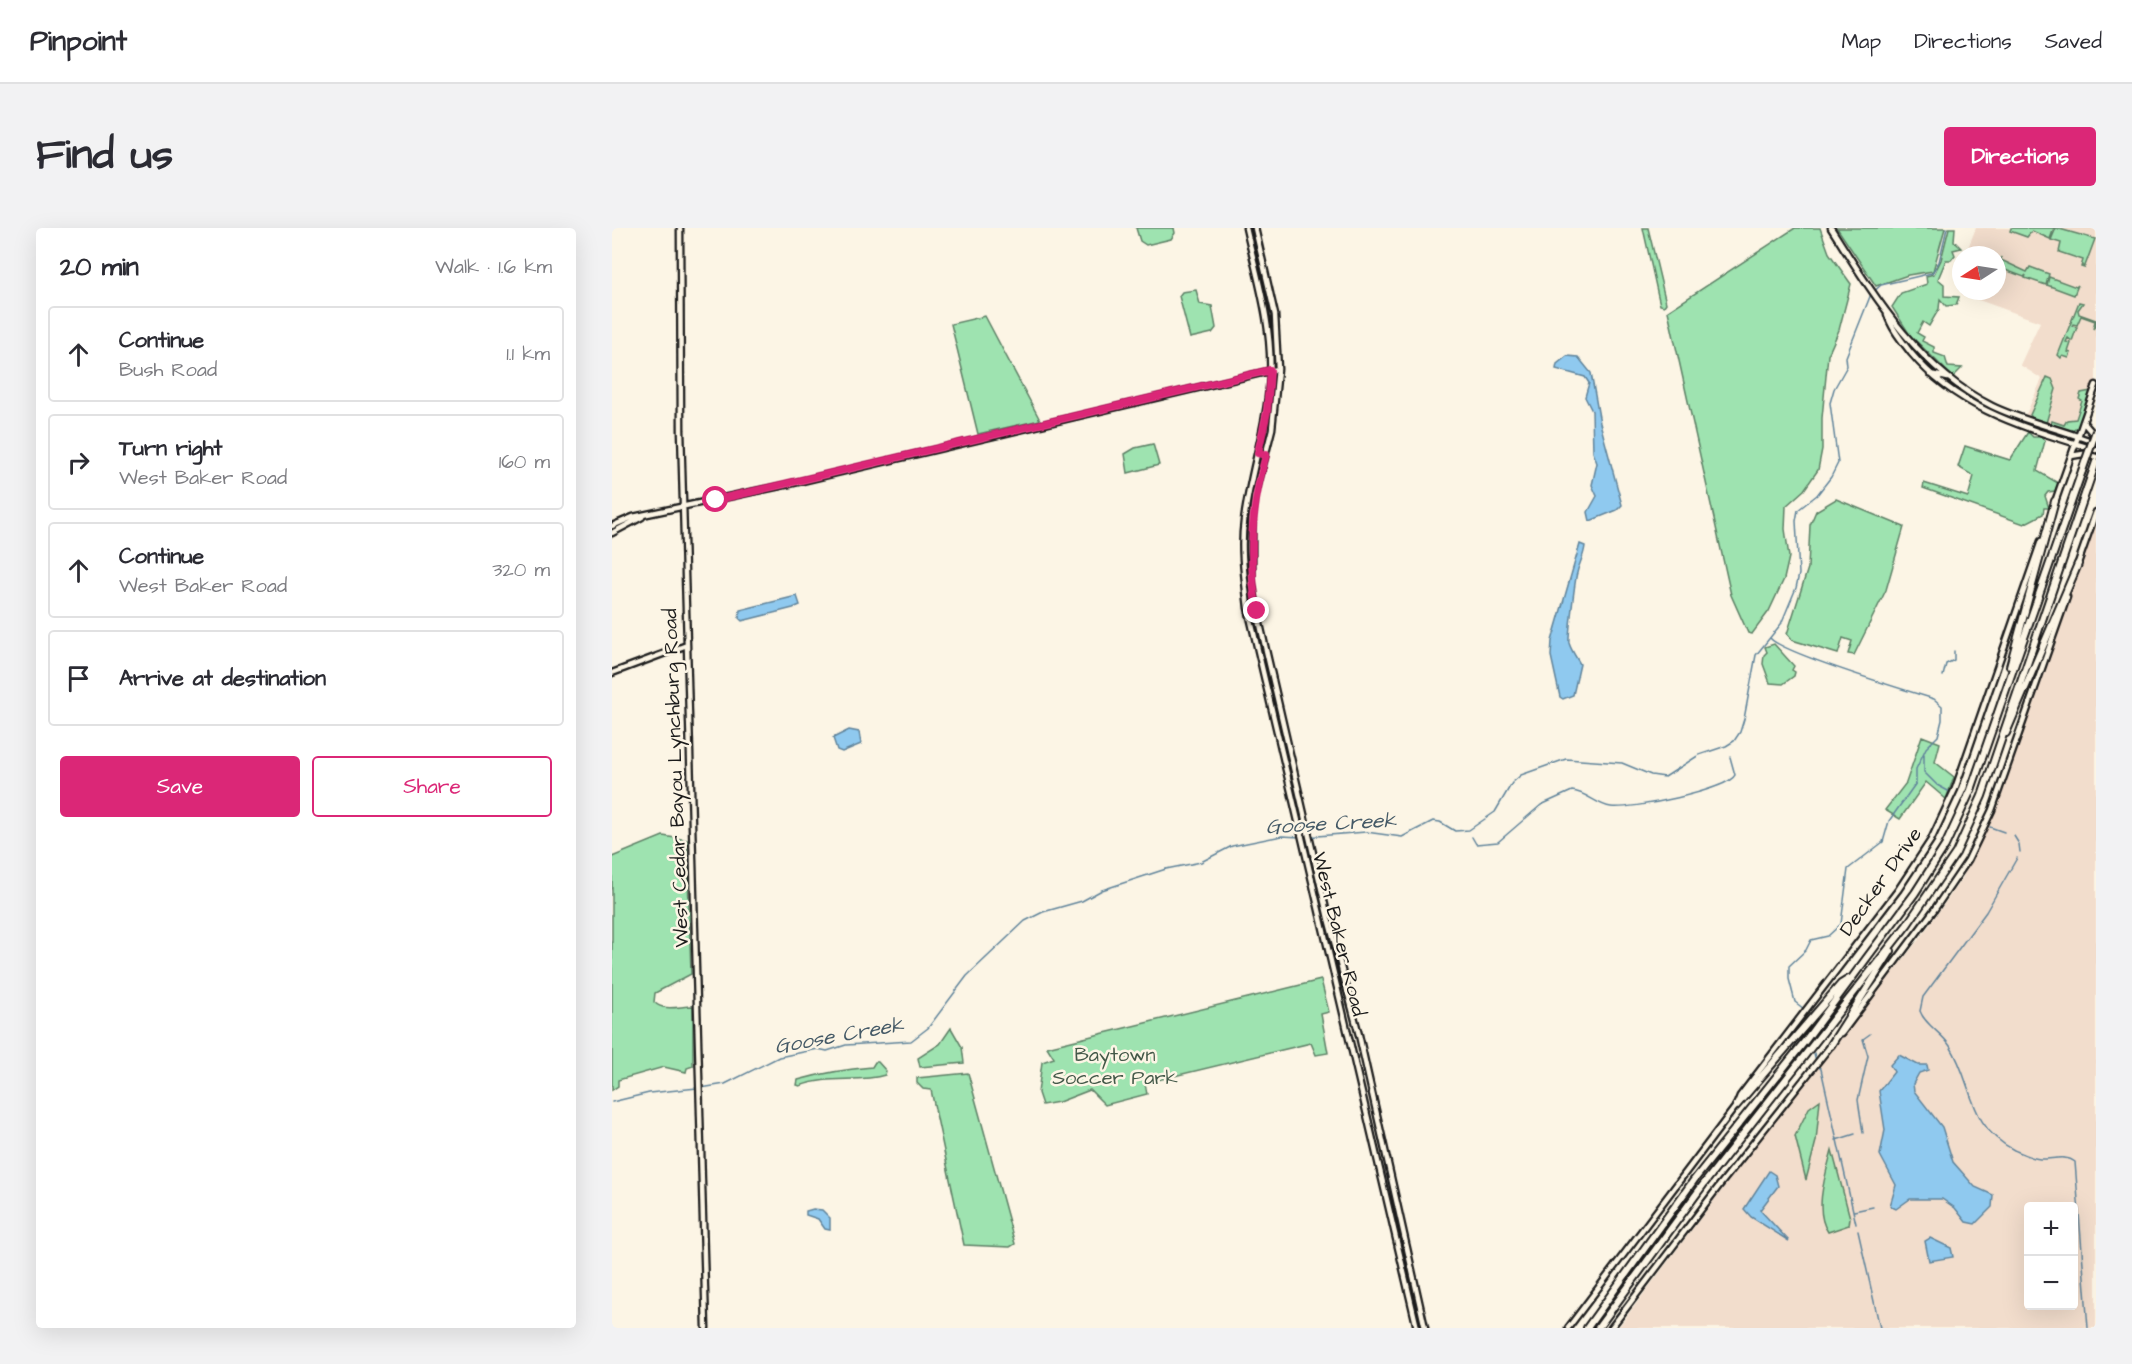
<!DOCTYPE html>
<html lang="en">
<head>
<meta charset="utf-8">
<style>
	body { margin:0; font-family:"Architects Daughter",sans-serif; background:#f2f2f3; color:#2b2b33 }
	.controls { position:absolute; right:18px; bottom:18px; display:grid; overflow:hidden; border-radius:6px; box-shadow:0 6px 24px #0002 }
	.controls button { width:54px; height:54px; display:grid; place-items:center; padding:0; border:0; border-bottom:2px solid #e1e1e2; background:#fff; color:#2b2b33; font:30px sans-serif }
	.compass { position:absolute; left:1340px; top:18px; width:54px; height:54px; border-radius:50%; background:#fff; box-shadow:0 6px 24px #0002; rotate:258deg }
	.stop { position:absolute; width:18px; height:18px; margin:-14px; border:4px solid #db2777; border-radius:50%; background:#fff }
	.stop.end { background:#db2777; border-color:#fff; box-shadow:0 2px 6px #0008 }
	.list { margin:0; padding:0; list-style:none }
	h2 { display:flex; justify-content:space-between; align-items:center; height:78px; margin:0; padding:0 24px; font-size:26px }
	h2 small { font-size:20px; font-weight:400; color:#7c7c81 }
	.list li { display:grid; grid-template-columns:39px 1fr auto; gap:18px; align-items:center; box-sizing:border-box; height:96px; margin:0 12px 12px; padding:0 12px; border:2px solid #e1e1e2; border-radius:6px }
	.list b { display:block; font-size:22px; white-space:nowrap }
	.list p { margin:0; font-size:20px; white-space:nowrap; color:#7c7c81 }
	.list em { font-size:20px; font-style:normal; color:#7c7c81 }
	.actions { display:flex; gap:12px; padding:18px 24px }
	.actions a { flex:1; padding:14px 0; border:2px solid #db2777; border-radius:6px; text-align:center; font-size:21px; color:#db2777 }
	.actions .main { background:#db2777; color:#fff }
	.icon { flex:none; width:33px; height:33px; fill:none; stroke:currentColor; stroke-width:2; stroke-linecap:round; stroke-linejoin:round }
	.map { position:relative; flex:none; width:1484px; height:1100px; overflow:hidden; border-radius:6px }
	header { display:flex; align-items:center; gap:36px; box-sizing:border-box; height:84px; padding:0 30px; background:#fff; border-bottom:2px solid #e1e1e2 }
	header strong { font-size:28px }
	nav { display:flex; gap:33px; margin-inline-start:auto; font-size:21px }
	.intro { display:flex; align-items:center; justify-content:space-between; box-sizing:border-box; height:144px; padding:0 36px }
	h1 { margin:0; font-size:42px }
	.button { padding:15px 27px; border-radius:6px; background:#db2777; color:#fff; font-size:21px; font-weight:700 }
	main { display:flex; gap:36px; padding:0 36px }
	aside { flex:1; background:#fff; border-radius:6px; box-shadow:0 6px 24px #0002 }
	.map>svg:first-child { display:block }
	.built { fill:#f2ddcc; fill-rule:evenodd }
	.green { fill:#9ee3b0; stroke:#5d8066; stroke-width:1.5 }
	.water { fill:#8fc9ef; stroke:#61849b; stroke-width:1.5 }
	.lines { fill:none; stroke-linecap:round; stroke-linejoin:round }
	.stream { stroke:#61849b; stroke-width:1.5 }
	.secondary-casing { stroke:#1c1c1c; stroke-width:9 }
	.highway-casing { stroke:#1c1c1c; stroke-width:10 }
	.secondary { stroke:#fcf5e5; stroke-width:4.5 }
	.highway { stroke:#fcf5e5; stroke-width:6 }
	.highway-bridge-casing { stroke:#1c1c1c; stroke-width:10; stroke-linecap:butt }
	.highway-bridge { stroke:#fcf5e5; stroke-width:6 }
	.route { stroke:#db2777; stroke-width:8 }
	.labels { text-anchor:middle; stroke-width:5; stroke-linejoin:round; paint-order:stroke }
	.street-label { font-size:20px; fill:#1c1c1c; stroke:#fcf5e5 }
	.park-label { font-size:20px; fill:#435848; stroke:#fcf5e5 }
	.water-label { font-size:21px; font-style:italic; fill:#445966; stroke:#fcf5e5 }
</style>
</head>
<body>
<header>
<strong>Pinpoint</strong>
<nav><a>Map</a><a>Directions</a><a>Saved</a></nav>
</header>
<div class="intro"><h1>Find us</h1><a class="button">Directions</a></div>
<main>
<aside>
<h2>20 min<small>Walk · 1.6 km</small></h2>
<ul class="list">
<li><svg class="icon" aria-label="ahead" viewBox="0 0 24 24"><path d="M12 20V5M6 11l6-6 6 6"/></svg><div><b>Continue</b><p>Bush Road</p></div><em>1.1 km</em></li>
<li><svg class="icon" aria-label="right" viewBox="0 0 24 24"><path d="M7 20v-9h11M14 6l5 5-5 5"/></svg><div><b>Turn right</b><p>West Baker Road</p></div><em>160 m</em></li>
<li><svg class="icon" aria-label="ahead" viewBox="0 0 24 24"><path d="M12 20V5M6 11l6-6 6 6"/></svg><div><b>Continue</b><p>West Baker Road</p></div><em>320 m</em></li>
<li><svg class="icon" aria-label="arrive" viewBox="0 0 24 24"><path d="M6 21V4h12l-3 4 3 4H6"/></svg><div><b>Arrive at destination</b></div></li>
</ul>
<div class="actions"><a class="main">Save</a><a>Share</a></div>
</aside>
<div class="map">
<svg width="1484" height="1100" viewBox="0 0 1484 1100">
	<rect width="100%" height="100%" fill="#fcf5e5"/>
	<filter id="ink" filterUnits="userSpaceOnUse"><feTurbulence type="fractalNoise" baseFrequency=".0167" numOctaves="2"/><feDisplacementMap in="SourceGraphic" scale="12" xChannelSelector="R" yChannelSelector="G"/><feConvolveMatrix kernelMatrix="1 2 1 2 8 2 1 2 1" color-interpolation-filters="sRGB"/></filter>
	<g filter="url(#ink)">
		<path class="built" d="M 1364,0 L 1484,0 L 1484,152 L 1465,203 L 1410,187 L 1414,186 L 1430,151 L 1408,137 L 1428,94 L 1350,66 L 1350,63 L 1385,63 L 1385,27 L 1353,27 Z
			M 1484,292 L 1484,1100 L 1006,1100 L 1127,939 L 1308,710 L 1350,651 L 1385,574 ZM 1416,978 L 1462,978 L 1462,1078 L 1416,1078 Z"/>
		<path class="green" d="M 524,0 L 562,0 L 563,5 L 559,11 L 534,17 L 528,13 Z
			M 1031,0 L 1036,0 L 1054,75 L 1052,78 L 1048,77 Z
			M 1183,0 L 1208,0 L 1217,25 L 1239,56 L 1227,102 L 1216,127 L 1210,190 L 1210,221 L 1206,242 L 1192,262 L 1174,278 L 1173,301 L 1177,329 L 1172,351 L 1157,383 L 1140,406 L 1136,405 L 1119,367 L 1056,83 Z
			M 1225,0 L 1333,0 L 1321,43 L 1296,47 L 1264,58 Z
			M 1337,0 L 1343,0 L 1342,13 L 1349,20 L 1341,22 L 1343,27 L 1339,32 L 1334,32 L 1326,51 L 1332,56 L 1332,68 L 1347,69 L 1344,77 L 1334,78 L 1328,71 L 1327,81 L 1317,98 L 1311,94 L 1305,105 L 1312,109 L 1310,113 L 1322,119 L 1322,125 L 1333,129 L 1336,139 L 1350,140 L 1341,149 L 1298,107 L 1280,79 L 1289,65 L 1315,56 L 1314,48 L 1322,46 L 1329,32 Z
			M 1399,0 L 1442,0 L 1438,11 L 1420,3 L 1415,9 L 1398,3 Z
			M 1444,0 L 1483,11 L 1473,38 L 1471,38 L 1472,40 L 1469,39 L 1471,32 L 1447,24 L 1449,15 L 1439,12 Z
			M 1389,29 L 1389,32 L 1415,44 L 1418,39 L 1437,46 L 1434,57 L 1413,50 L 1414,47 L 1412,49 L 1385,39 Z
			M 1437,49 L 1464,59 L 1466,57 L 1462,67 L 1435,57 Z
			M 584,62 L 588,76 L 600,78 L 604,100 L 600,105 L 578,110 L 567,68 L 570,64 Z
			M 1467,74 L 1471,75 L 1466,82 L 1467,86 L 1484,92 L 1484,97 L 1481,101 L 1483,93 L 1469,88 L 1465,97 L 1461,96 L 1460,98 L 1465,99 L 1460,113 L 1456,110 L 1454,114 L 1459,115 L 1456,124 L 1459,125 L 1457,130 L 1451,128 L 1449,130 L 1446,127 Z
			M 373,88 L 428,192 L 366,206 L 339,96 Z
			M 1435,149 L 1440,151 L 1444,161 L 1434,195 L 1420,190 L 1418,187 Z
			M 1479,163 L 1466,202 L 1463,200 L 1461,203 L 1439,196 L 1440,193 L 1452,197 L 1455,192 L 1464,191 L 1470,173 L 1467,171 L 1469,165 Z
			M 1416,204 L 1421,209 L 1429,209 L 1433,213 L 1425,243 L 1446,255 L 1443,263 L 1436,264 L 1433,268 L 1437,280 L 1432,280 L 1431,286 L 1412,296 L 1311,260 L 1312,255 L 1315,256 L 1356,269 L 1362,248 L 1346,239 L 1353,218 L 1398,232 Z
			M 541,216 L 547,237 L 516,245 L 513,226 L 523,220 Z
			M 1224,271 L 1292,299 L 1274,362 L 1242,427 L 1236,426 L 1240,413 L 1231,410 L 1226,426 L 1180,412 L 1175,406 L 1196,340 L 1198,297 L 1204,283 Z
			M 1162,416 L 1182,438 L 1180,442 L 1183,444 L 1182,448 L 1171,456 L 1158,455 L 1151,436 L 1152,427 L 1155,424 L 1153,419 Z
			M 1310,508 L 1328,515 L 1323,534 L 1342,549 L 1334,571 L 1314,554 L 1288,591 L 1273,582 L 1294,555 Z
			M 51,608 L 75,612 L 79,746 L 43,765 L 42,774 C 52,784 67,778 81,778 L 81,838 L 75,840 L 74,844 L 52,839 L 6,852 L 6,858 L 0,862 L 0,629 Z
			M 709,752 L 717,784 L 709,786 L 716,825 L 704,827 L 699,815 L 533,855 L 535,866 L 493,877 L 478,862 L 447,874 L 430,877 L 426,865 L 430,834 L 442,830 L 435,819 Z
			M 339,800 L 350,819 L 352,835 L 308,839 L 306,830 L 328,816 Z
			M 263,834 L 266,834 L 274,843 L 273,847 C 246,855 216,847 188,858 L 185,857 L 186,852 C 211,845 234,841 260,839 Z
			M 356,845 L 403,1016 L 398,1019 L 352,1017 L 319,862 L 311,861 L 305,855 L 305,850 Z
			M 1208,872 L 1204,913 L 1194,952 L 1183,908 L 1197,880 Z
			M 1220,922 L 1238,990 L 1237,997 L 1216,1004 C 1201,983 1214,945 1220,922 Z"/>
		<path class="water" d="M 955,128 L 966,129 L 979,145 L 988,195 L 1010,277 L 1005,282 L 978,293 L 976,284 L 985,268 L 980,257 L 985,235 L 981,224 L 980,183 L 973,169 L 977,155 L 973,149 L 944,141 L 945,136 Z
			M 968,316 L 973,318 C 972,328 967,336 965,345 C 963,351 956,410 957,415 C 959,422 964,429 968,436 L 961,467 L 951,471 L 948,469 L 939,428 L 940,413 Z
			M 185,368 L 188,377 L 181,380 L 130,393 L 127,390 L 128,382 Z
			M 237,502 L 247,504 L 249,516 L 230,524 L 225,522 L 221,510 Z
			M 1287,827 L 1306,837 L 1315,837 L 1316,842 L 1307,845 L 1301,856 L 1302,863 L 1330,899 L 1341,934 L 1363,959 L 1381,967 L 1380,979 L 1363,996 L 1354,994 L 1343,980 L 1330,971 L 1298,971 L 1284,981 L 1278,978 L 1284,957 L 1268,927 L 1273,902 L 1267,863 L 1282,844 L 1278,837 Z
			M 1157,943 L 1163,947 L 1166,958 L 1148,982 L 1177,1013 L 1139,989 L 1132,981 Z
			M 201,981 L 210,982 L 218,990 L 218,1002 L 213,1001 L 206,991 L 194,987 L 194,983 Z
			M 1318,1010 L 1339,1020 L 1341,1029 L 1317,1033 L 1313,1013 Z"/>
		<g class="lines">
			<path class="stream" d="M 1158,410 C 1170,425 1296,463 1322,471 L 1330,478 L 1330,492 L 1326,508 L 1314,520 L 1304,541 L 1304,555 L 1277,593 L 1271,614 L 1236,641 L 1229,696 L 1216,708 L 1199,712 L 1194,722 L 1177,738 L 1177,751 L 1183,774 L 1192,781
				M 1331,448 L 1334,436 L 1342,432 L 1342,423
				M 1312,526 L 1312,544 L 1325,557 L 1338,564
				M 1378,599 L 1392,604
				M 1402,608 L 1407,616 L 1408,624
				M 693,609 L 754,604 L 790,609 L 821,593 L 828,594 L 843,603 L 857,602 L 883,584 L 900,555 L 909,547 L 954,531 L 1010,535 L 1039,547 L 1053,549 L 1087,527 L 1114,518 L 1122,513 L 1128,504 L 1132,491 L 1144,427 L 1169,396 L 1184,360 L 1187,346 L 1184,293 L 1186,282 L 1205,267 L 1219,249 L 1226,235 L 1218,175 L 1222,161 L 1235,138 L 1234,129 L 1259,66 L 1269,57 L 1320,45 L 1327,34 L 1335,0
				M 860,609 L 864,616 L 886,614 L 929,577 L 960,563 C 974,564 985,577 999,579 C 1018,582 1116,562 1123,547 L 1118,529
				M 1405,630 L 1374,684 L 1311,769 L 1308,783 C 1313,797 1330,805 1338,818 C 1362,856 1355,898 1402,922 C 1409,925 1419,930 1428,931 C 1439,932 1454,926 1463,934 L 1476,1100
				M 1202,825 L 1204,833
				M 1205,837 L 1209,841 L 1244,996
				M 89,860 L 113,856 L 167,829 L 206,821 L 215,823 L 234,817 L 299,813 L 316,800 L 355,748 L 413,693 L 431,684 L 470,673 L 490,662 L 554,641 L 589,634 L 620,618 L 670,608 L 688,609
				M 0,874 L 37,865 L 85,860
				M 1251,905 L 1246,872 L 1256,828 L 1251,811 L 1258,806
				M 1224,912 L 1243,906
				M 1242,983 L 1261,979
				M 1246,1003 L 1268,1100"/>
			<defs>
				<path id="secondary" d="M 68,0 L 69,202 L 94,1100
					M 634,0 C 645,49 661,99 658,149 C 655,198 638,245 632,293 C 628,322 633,352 636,380 L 805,1100
					M 643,0 L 663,87 L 666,141 L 660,201 L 643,268 L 640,292 L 640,352 L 645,383 L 716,690 L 747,807 L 813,1100
					M 1219,0 C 1262,68 1306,141 1380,178 C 1413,194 1450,201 1484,215
					M 1275,86 C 1279,100 1290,113 1299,125 C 1347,183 1415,200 1484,222
					M 1318,146 L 1336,150
					M 1471,194 L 1483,208
					M 1459,228 L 1471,226 L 1484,229
					M 1443,274 L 1484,157
					M 0,298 L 21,289 L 173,257 L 666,141
					M 0,305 L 30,289
					M 1465,338 L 1484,284
					M 0,445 L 75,417
					M 1230,805 L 1322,682 L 1356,632 L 1380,582 L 1455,369
					M 956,1100 L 1124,878 L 1128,868 L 1286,662 L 1319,612 L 1343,561 L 1429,313
					M 999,1100 L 1107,958 L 1220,816"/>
				<path id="highway" d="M 1398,438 L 1443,273
					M 1394,505 L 1466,336
					M 1219,817 L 1279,723
					M 1124,878 L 1229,756 L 1237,751
					M 975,1100 L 1082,952 L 1193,813 L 1303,665 L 1333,618 L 1359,562 L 1470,243
					M 986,1100 L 1091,957 L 1295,697 L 1344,625 L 1370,568 L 1484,234"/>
			</defs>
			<use href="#secondary" class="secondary-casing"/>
			<use href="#highway" class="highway-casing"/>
			<use href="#secondary" class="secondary"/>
			<use href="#highway" class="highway"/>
			<defs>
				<path id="highway-bridge" d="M 1470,243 L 1484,203"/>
			</defs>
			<use href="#highway-bridge" class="highway-bridge-casing"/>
			<use href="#highway-bridge" class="highway-bridge"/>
		</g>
	</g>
	<g class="lines" filter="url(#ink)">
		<path class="route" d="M 104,272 L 658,142 L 655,184 L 646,225 L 654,227 C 639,280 636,328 645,383"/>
	</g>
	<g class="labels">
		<g class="street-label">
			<text transform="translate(63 550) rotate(-92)" y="7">West Cedar Bayou Lynchburg Road</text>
			<text transform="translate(1268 653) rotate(-55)" y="7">Decker Drive</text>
			<text transform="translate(728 706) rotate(76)" y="7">West Baker Road</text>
		</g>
		<g class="park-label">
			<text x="503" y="833">Baytown<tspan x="503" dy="23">Soccer Park</tspan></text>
		</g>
		<g class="water-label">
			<text transform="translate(719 595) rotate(-3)" y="7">Goose Creek</text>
			<text transform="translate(227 807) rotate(-10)" y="7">Goose Creek</text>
		</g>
	</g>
</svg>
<div class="controls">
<button>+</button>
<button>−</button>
</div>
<svg class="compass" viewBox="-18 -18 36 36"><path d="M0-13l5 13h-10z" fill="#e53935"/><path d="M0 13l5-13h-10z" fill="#7c7c81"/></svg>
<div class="stop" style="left:104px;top:272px"></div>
<div class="stop end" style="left:645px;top:383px"></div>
</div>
</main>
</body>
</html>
